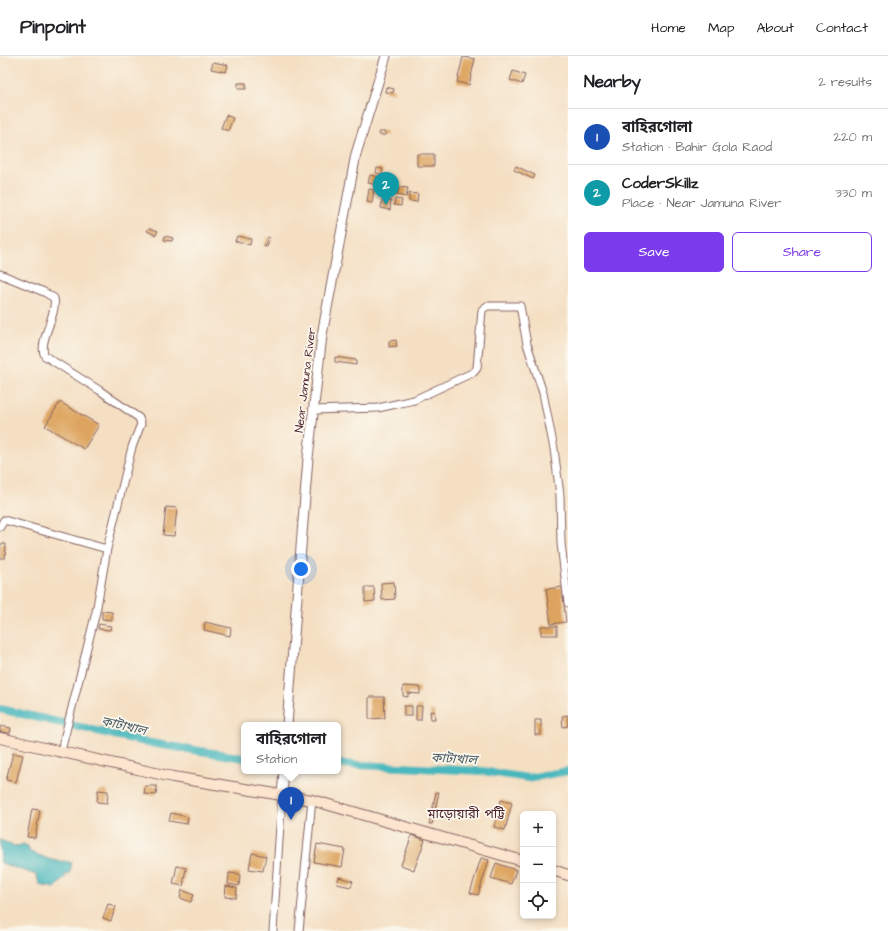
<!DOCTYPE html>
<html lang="en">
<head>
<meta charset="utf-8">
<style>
	body { margin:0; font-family:"Architects Daughter","Noto Sans Bengali",sans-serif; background:#f6f6f6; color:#202124 }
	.controls { position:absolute; right:12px; bottom:12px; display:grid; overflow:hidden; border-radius:6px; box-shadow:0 2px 6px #0003 }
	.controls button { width:36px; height:36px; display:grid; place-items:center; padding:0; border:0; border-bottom:1px solid #e0e0e0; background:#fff; color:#202124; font:20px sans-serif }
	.you { position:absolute; left:301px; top:513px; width:14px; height:14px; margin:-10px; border:3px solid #fff; border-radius:50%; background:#1a73e8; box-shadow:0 0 0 6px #1a73e833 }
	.badge { display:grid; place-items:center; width:26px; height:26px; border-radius:50%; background:#7c3aed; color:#fff; font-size:13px; font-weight:700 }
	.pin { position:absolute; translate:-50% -33px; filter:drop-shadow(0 1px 2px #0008) }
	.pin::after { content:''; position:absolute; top:21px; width:14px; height:12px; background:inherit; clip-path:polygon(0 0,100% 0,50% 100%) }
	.popup { position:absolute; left:241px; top:666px; width:100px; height:52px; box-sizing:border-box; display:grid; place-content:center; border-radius:6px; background:#fff; filter:drop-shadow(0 1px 3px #0005); font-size:13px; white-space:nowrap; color:#757577 }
	.popup b { font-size:15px; color:#202124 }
	.popup::after { content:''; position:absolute; left:50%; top:100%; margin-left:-8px; border:8px solid transparent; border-top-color:#fff }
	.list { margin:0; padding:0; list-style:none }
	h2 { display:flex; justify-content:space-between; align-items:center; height:52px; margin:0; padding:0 16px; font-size:17px }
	h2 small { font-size:13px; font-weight:400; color:#757577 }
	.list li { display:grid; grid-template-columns:26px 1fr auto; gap:12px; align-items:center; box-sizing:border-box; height:56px; padding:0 16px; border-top:1px solid #e0e0e0 }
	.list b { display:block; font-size:15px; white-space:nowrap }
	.list p { margin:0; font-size:13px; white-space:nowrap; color:#757577 }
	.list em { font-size:13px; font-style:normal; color:#757577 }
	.actions { display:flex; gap:8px; padding:12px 16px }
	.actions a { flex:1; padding:9px 0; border:1px solid #7c3aed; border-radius:6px; text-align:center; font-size:14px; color:#7c3aed }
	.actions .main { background:#7c3aed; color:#fff }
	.icon { flex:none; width:22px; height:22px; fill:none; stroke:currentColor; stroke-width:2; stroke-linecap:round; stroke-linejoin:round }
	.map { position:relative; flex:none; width:568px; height:875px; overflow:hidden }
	header { display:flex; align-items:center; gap:24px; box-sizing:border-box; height:56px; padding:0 20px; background:#fff; border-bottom:1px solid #e0e0e0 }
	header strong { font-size:19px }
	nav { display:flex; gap:22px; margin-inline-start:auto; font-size:14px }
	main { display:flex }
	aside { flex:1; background:#fff }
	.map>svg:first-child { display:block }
	.water { fill:#48b7bd; stroke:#496b74 }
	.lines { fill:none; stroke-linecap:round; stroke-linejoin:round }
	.canal { stroke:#48b7bd; stroke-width:8 }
	.building { fill:#dda45f }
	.minor-casing { stroke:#866260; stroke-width:9 }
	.tertiary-casing { stroke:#866260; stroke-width:11 }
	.secondary-casing { stroke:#866260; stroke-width:12 }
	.minor { stroke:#fff; stroke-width:7 }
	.tertiary { stroke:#fff; stroke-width:9 }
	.secondary { stroke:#fbe5cf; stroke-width:10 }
	.labels { text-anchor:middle; stroke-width:3.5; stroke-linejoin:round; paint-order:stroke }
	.street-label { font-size:12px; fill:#4a1f2b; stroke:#fbf7ec }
	.water-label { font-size:13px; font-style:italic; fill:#495c65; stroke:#fbf7ec }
	.neighbourhood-label { font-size:13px; fill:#4a1f2b; stroke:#fbf7ec }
</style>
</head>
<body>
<header>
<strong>Pinpoint</strong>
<nav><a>Home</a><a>Map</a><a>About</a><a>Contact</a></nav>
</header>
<main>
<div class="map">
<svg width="568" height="875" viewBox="0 0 568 875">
	<rect width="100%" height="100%" fill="#fbf7ec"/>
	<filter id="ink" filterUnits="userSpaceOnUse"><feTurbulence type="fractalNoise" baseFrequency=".025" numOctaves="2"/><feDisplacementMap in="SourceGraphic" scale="8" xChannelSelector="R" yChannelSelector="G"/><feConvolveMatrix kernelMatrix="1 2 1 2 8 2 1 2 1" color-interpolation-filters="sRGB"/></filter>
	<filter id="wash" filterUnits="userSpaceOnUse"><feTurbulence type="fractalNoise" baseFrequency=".012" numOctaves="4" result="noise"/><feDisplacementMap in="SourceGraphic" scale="16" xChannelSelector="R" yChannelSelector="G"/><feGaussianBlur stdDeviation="0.9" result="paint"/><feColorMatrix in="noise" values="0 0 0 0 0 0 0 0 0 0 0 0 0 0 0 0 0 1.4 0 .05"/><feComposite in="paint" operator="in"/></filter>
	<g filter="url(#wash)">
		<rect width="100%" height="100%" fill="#f4dfc3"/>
		<path class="water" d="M 0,784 C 9,787 14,793 23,788 L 28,790 L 30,796 C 38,798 44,802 52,804 C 60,806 65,804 72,807 L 69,819 L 65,818 L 64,820 L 66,821 L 55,832 L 40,829 L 36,819 L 1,807 Z"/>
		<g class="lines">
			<path class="canal" d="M 0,653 L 150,687 L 244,702
				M 338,708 L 482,715 L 528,722 L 568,715"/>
		</g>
		<g id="blocks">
			<path class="building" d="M 463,1 L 475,3 L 469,29 L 457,26 Z
				M 213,6 L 228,9 L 226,16 L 211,13 Z
				M 513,15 L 525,19 L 522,28 L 510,24 Z
				M 238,27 L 246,27 L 246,33 L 238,33 Z
				M 386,31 L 394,33 L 393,37 L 385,36 Z
				M 226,59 L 233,62 L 228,75 L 221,72 Z
				M 379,76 L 386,76 L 386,79 L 379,79 Z
				M 417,98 L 434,98 L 434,110 L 417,110 Z
				M 516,110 L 535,119 L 533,123 L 514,114 Z
				M 377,112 L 383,113 L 382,118 L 376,117 Z
				M 370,119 L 386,122 L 385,131 L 368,127 Z
				M 398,131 L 408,132 L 406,141 L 397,139 Z
				M 369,133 L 374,134 L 372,147 L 367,146 Z
				M 409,137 L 418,138 L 417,146 L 409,145 Z
				M 395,143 L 402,144 L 401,150 L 394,149 Z
				M 382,144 L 391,145 L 390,154 L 381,152 Z
				M 149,172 L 158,175 L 156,179 L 147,175 Z
				M 165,180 L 173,182 L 172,185 L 164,184 Z
				M 237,180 L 251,183 L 250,189 L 235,185 Z
				M 268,181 L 270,182 L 267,191 L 264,190 Z
				M 396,284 L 397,290 L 389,291 L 389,285 Z
				M 335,301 L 356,304 L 356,309 L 335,306 Z
				M 60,346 L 99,369 L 84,393 L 45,370 Z
				M 166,451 L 177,452 L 174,480 L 163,479 Z
				M 0,488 L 6,488 L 5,502 L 0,502 Z
				M 394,526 L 395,543 L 382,544 L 381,527 Z
				M 365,531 L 374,531 L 375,545 L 365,546 Z
				M 562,531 L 566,566 L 551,568 L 546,533 Z
				M 102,555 L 112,556 L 112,564 L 102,563 Z
				M 205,566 L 231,572 L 230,580 L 204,574 Z
				M 99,568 L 111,570 L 110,574 L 98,573 Z
				M 541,570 L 557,570 L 557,579 L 541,579 Z
				M 403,630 L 420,631 L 420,638 L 408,637 L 408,641 L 403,640 Z
				M 369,641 L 384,641 L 385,662 L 369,663 Z
				M 404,650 L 412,650 L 412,660 L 404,660 Z
				M 416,650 L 422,650 L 421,664 L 416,664 Z
				M 430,655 L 434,655 L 435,663 L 431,663 Z
				M 568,659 L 568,670 L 563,671 L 562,660 Z
				M 535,664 L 541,664 L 541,679 L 535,679 Z
				M 0,670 L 11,672 L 10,677 L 0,676 Z
				M 13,697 L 23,699 L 16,726 L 6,724 Z
				M 145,730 L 157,730 L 156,739 L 144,738 Z
				M 98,734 L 108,735 L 107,747 L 97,746 Z
				M 436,736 L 439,736 L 432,768 L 429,768 Z
				M 501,744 L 512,747 L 505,774 L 494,771 Z
				M 32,753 L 40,754 L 35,782 L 27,781 Z
				M 171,757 L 188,761 L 187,768 L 169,765 Z
				M 412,779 L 425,784 L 414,814 L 401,809 Z
				M 317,788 L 345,793 L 342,811 L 314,806 Z
				M 252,797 L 266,800 L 263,815 L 249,813 Z
				M 481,802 L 489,804 L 478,839 L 470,837 Z
				M 496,807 L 516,814 L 511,828 L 491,822 Z
				M 177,810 L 186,812 L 183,830 L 173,828 Z
				M 229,817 L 240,818 L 239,830 L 228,828 Z
				M 339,821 L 353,825 L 351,831 L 337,828 Z
				M 226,830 L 237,832 L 236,842 L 225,841 Z
				M 182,834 L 194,839 L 191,846 L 180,842 Z
				M 108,848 L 116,850 L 111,865 L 103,862 Z"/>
		</g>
	</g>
	<g filter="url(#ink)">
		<use href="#blocks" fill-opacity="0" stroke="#866260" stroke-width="1"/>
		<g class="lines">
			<defs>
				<path id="minor" d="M 0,218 L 44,236 L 54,242 C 58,258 37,287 45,300 L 99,334 L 139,362 L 141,368 L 132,391 L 107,493 L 96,556 L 61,695
					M 313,354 L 378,352 L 414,344 L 474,316 L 477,312 L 482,254 L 487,250 L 520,250 L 527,288 L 543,337 L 554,393 L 560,439 L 561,487 L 568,547
					M 0,471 L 4,464 L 107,493
					M 273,875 L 282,739
					M 299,875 L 312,744"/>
				<path id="tertiary" d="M 287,669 L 308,402 L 322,279 L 356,98 L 386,0
					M 282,739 L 284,715"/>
				<path id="secondary" d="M 0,682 L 173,721 L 312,744 L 523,805
					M 553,814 L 568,819"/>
			</defs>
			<use href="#minor" class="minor-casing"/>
			<use href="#tertiary" class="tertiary-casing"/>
			<use href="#secondary" class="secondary-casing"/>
			<use href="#minor" class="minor"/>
			<use href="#tertiary" class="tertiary"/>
			<use href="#secondary" class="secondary"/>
		</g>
	</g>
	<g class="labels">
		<g class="street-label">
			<text transform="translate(305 324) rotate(-83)" y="4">Near Jamuna River</text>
		</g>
		<g class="water-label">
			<text transform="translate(124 669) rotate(13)" y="5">কাটাখাল</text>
			<text transform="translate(454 702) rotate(3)" y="5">কাটাখাল</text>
		</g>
		<g class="neighbourhood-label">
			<text x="466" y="762">মাড়োয়ারী পট্টি</text>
		</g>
	</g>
</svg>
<div class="controls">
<button>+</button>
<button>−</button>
<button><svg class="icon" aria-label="locate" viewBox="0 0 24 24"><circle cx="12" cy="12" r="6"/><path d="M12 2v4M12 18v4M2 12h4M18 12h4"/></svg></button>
</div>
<div class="you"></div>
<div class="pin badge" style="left:291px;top:764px;background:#1a4fb4">1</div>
<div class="popup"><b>বাহিরগোলা</b>Station</div>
<div class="pin badge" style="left:386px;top:149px;background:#0f9aa8">2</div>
</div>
<aside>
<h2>Nearby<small>2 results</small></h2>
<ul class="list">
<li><span class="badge" style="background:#1a4fb4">1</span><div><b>বাহিরগোলা</b><p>Station · Bahir Gola Raod</p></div><em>220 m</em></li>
<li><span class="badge" style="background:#0f9aa8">2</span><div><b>CoderSkillz</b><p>Place · Near Jamuna River</p></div><em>330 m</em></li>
</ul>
<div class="actions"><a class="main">Save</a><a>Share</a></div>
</aside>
</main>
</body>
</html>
